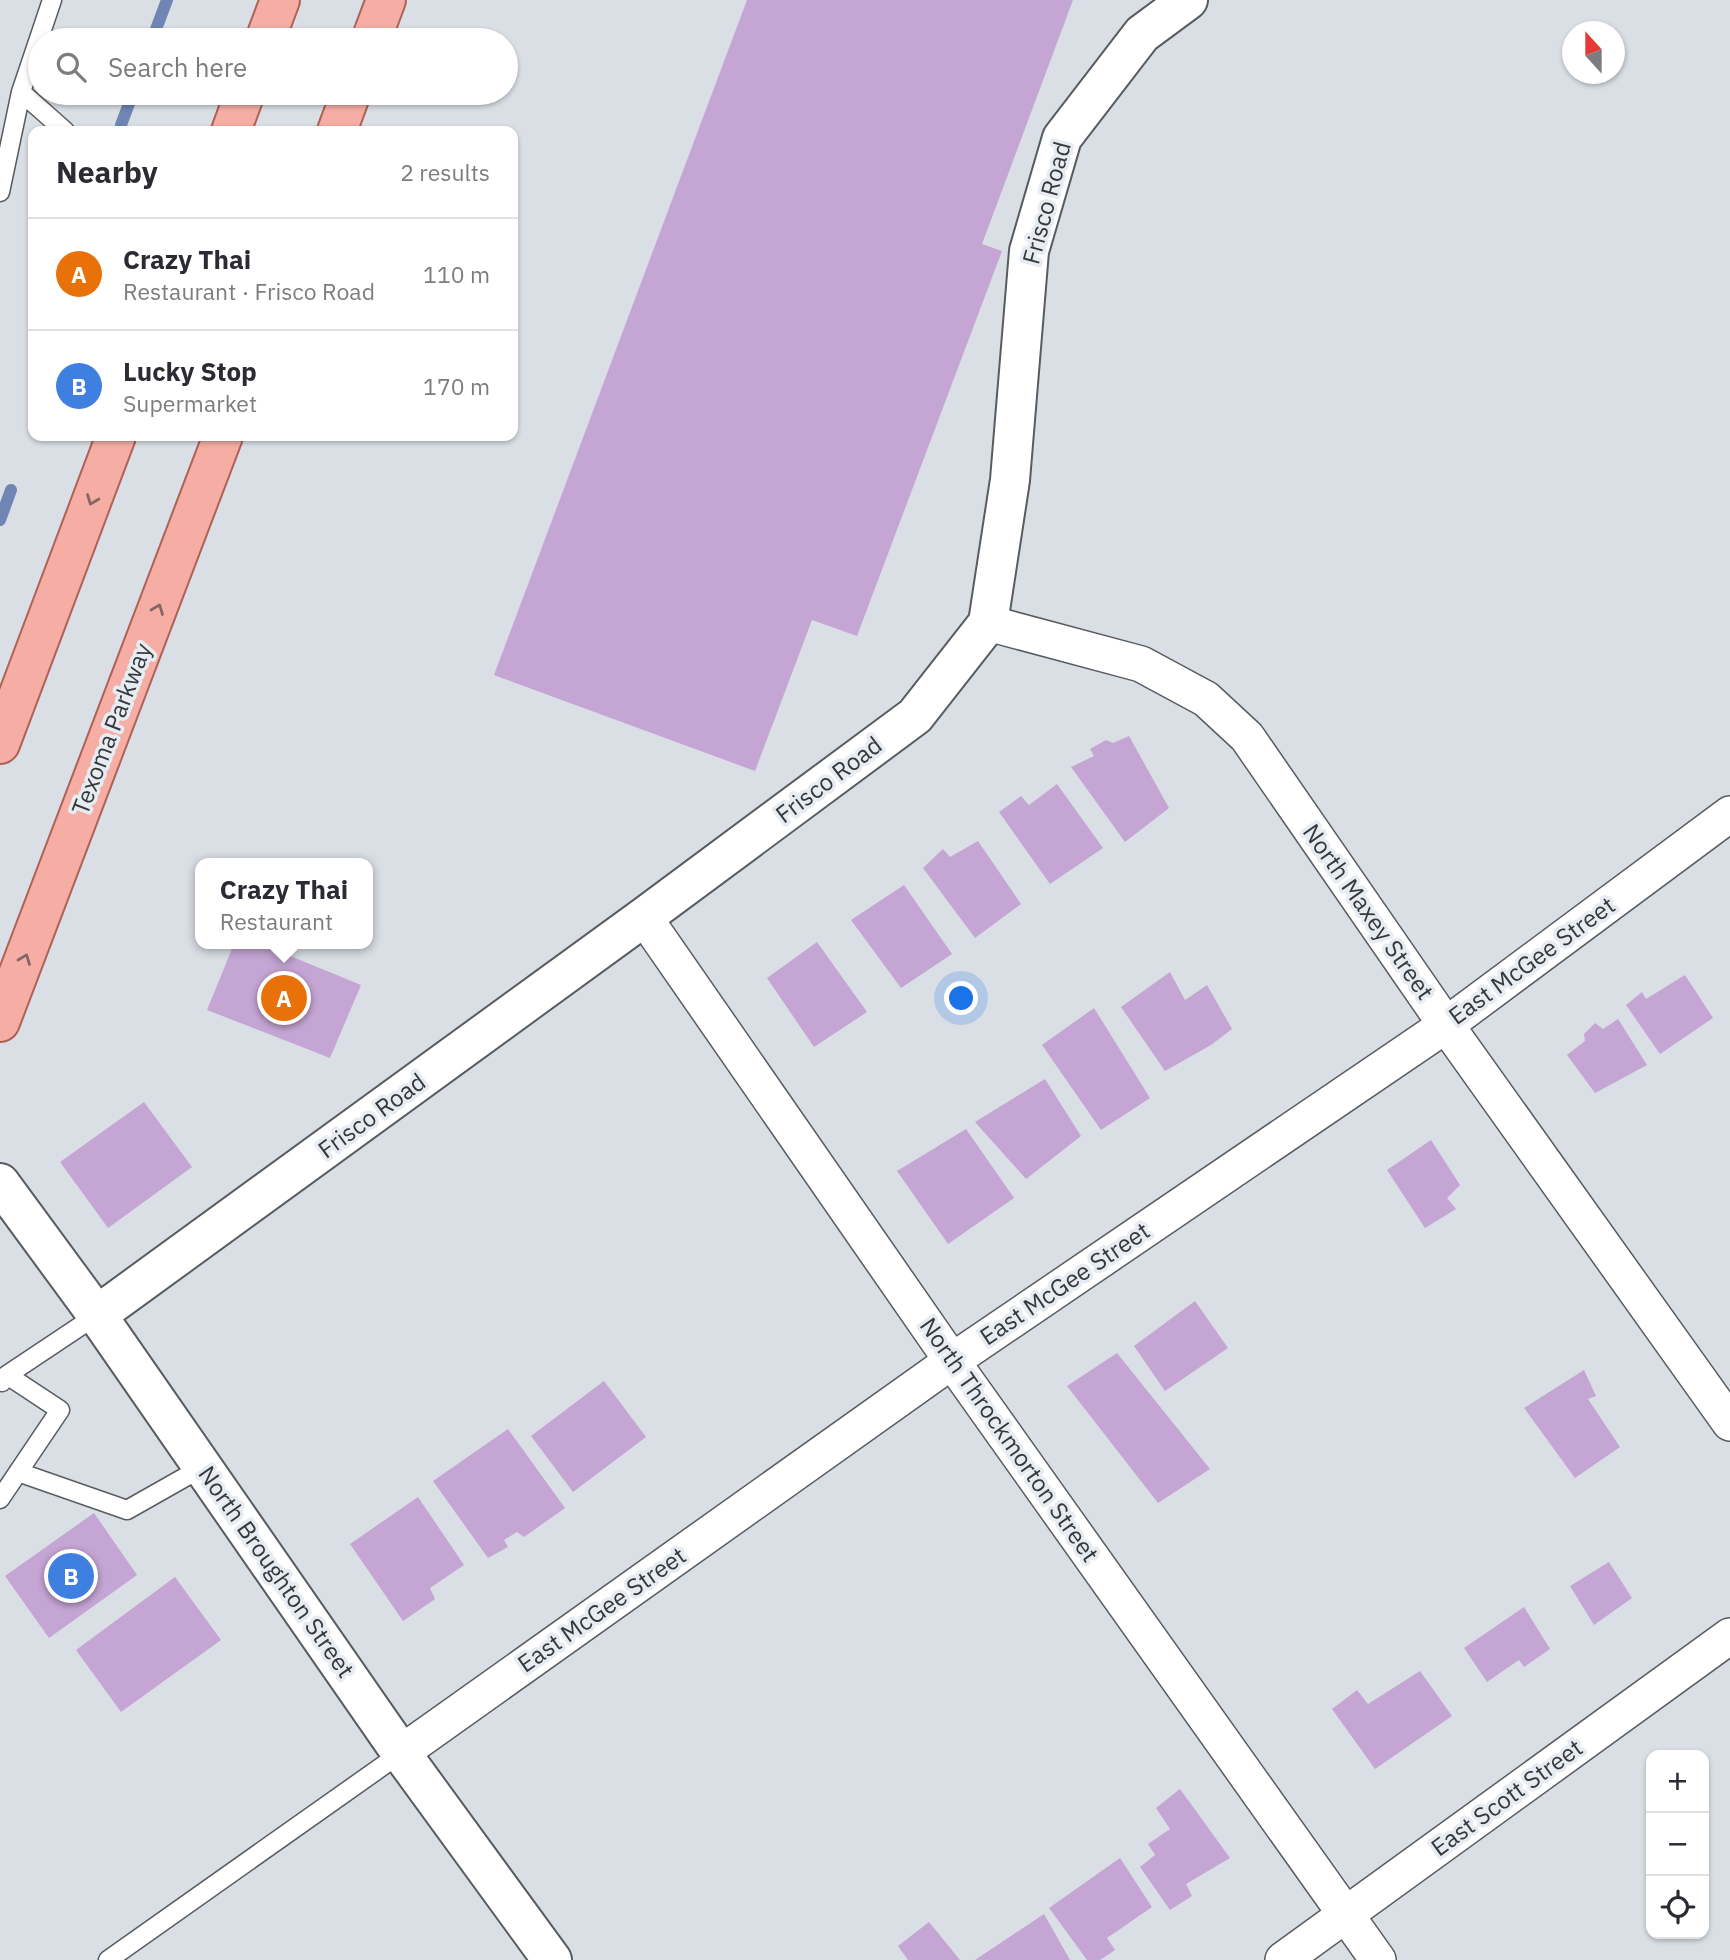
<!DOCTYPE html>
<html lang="en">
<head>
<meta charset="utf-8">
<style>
	body { margin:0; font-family:"IBM Plex Sans",sans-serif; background:#f7f7f7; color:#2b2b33 }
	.controls { position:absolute; right:21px; bottom:21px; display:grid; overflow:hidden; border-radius:14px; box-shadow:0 2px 5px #0004 }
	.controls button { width:63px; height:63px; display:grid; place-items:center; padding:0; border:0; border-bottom:2px solid #e1e1e2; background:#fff; color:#2b2b33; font:35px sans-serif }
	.compass { position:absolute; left:1562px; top:21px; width:63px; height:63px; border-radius:50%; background:#fff; box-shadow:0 2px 5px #0004; rotate:339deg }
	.you { position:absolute; left:962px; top:999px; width:24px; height:24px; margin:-18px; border:5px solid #fff; border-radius:50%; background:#1a73e8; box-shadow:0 0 0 10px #1a73e833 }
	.badge { display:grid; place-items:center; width:46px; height:46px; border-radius:50%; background:#1a73e8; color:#fff; font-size:23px; font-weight:700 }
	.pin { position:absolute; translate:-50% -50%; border:4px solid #fff; box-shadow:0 2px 7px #0006 }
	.popup { position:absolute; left:195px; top:858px; width:178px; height:91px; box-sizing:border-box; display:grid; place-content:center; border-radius:14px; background:#fff; filter:drop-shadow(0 2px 5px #0005); font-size:23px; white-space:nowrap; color:#7c7c81 }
	.popup b { font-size:26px; color:#2b2b33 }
	.popup::after { content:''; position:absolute; left:50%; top:100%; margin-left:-14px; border:14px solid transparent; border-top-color:#fff }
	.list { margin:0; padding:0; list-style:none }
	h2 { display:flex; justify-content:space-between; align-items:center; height:91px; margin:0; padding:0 28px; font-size:30px }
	h2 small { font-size:23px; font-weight:400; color:#7c7c81 }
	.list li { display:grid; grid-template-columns:46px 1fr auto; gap:21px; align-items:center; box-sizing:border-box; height:112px; padding:0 28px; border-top:2px solid #e1e1e2 }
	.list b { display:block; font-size:26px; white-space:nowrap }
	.list p { margin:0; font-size:23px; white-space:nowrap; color:#7c7c81 }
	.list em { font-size:23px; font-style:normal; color:#7c7c81 }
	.icon { flex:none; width:38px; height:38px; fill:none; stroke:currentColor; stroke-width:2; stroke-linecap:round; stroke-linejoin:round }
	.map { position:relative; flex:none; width:1730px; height:1960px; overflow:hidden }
	.search { position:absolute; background:#fff; box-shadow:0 2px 5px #0004; left:28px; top:28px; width:490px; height:77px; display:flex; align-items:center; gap:18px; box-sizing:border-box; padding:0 24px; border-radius:38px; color:#7c7c81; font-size:26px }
	.panel { position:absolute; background:#fff; box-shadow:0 2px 5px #0004; left:28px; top:126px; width:490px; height:315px; border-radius:14px }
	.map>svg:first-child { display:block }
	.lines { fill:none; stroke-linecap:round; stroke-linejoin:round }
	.stream { stroke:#6f85b3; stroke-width:12 }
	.building { fill:#c5a5d4 }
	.service-casing { stroke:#575c61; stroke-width:21 }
	.minor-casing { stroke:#575c61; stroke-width:38 }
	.tertiary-casing { stroke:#575c61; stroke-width:42 }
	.primary-casing { stroke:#ae6158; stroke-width:42 }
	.service { stroke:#fff; stroke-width:18 }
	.minor { stroke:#fff; stroke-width:35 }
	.tertiary { stroke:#fff; stroke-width:38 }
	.primary { stroke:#f5ada4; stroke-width:38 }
	.oneway { stroke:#826765 }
	.labels { text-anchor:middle; stroke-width:7; stroke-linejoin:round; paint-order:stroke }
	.street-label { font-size:24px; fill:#36393b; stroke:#e6ecf2 }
</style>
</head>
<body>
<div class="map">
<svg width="1730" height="1960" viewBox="0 0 1730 1960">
	<rect width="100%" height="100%" fill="#d9dfe5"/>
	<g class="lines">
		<path class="stream" d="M 152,40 L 167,0
			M 121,125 L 133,93
			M 0,520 L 11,490"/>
	</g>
	<path class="building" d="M 747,0 L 1073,0 L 982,244 L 1002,251 L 857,636 L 812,620 L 755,771 L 494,675 Z
		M 1129,736 L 1169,808 L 1125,842 L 1071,767 L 1094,756 L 1090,749 L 1106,740 L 1113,743 Z
		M 1057,784 L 1103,848 L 1050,884 L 999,812 L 1021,796 L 1029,805 Z
		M 978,841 L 1021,904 L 975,938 L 923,868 L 943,849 L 950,857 Z
		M 904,885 L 952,954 L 901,988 L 851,920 Z
		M 817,942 L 867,1012 L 814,1047 L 767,978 Z
		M 234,944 L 261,944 L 361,985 L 330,1058 L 207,1010 Z
		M 1170,972 L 1185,1000 L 1207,985 L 1232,1029 L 1211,1045 L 1165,1071 L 1121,1007 Z
		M 1685,975 L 1713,1018 L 1660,1054 L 1626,1005 L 1642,992 L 1646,999 Z
		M 1094,1008 L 1150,1098 L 1101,1130 L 1042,1045 Z
		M 1618,1019 L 1647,1065 L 1595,1093 L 1567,1055 L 1585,1041 L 1584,1034 L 1595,1023 L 1603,1029 Z
		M 1045,1079 L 1081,1136 L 1026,1179 L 975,1122 Z
		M 144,1102 L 192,1167 L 108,1228 L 60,1162 Z
		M 966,1129 L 1014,1198 L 948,1244 L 897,1171 Z
		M 1431,1140 L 1460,1185 L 1447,1198 L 1456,1209 L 1425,1228 L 1387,1170 Z
		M 1195,1301 L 1228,1348 L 1165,1391 L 1134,1346 Z
		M 1117,1353 L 1210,1469 L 1158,1503 L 1067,1386 Z
		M 1584,1370 L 1596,1396 L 1588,1399 L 1620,1447 L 1575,1478 L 1524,1408 Z
		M 604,1381 L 646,1437 L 573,1492 L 531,1436 Z
		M 508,1429 L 565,1508 L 524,1537 L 517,1532 L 504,1540 L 508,1547 L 488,1558 L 433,1481 Z
		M 418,1497 L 464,1565 L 430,1588 L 435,1599 L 403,1621 L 350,1544 Z
		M 94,1513 L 137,1575 L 49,1638 L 5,1576 Z
		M 1609,1562 L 1632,1598 L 1594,1625 L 1570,1586 Z
		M 175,1577 L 221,1640 L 121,1712 L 76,1650 Z
		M 1524,1607 L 1550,1649 L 1524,1667 L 1519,1660 L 1487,1682 L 1464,1648 Z
		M 1420,1671 L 1452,1716 L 1375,1769 L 1332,1709 L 1357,1690 L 1368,1704 Z
		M 1180,1789 L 1230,1858 L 1186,1884 L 1192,1896 L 1170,1910 L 1140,1867 L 1155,1855 L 1148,1844 L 1170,1829 L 1156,1808 Z
		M 1120,1858 L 1152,1907 L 1107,1938 L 1115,1950 L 1100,1960 L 1087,1960 L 1049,1908 Z
		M 1044,1914 L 1070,1960 L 975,1960 Z
		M 929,1922 L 960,1960 L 908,1960 L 898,1946 Z"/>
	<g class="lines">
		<defs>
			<path id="service" d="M 21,92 L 65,131
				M 0,192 L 21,92 L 52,0
				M 2,1382 L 7,1375 L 97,1315
				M 18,1472 L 127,1510 L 203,1467
				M 0,1499 L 60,1410 L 7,1375
				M 108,1960 L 401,1753"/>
			<path id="minor" d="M 988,623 L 1141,664 L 1206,699 L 1247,737 L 1446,1025 L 1730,1423
				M 644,917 L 952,1361 L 1378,1960
				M 401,1753 L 952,1361 L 1446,1025 L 1730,814
				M 1283,1960 L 1730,1636"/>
			<path id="tertiary" d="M 0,1183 L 97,1315 L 401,1753 L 552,1960
				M 97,1315 L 644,917 L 915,716 L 988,623 L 1010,480 L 1029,251 L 1062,138 L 1142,34 L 1188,0"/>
			<path id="primary" d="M 265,40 L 280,0
				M 371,40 L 386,0
				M 231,131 L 245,93
				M 337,131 L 351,93
				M 0,744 L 116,436
				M 0,1022 L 223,436"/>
		</defs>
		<use href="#service" class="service-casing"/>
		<use href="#minor" class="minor-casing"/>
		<use href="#tertiary" class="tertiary-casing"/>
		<use href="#primary" class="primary-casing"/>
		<use href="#service" class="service"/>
		<use href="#minor" class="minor"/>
		<use href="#tertiary" class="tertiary"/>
		<use href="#primary" class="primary"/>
	</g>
	<defs><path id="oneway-chevron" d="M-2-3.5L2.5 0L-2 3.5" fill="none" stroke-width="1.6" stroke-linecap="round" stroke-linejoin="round" transform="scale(1.75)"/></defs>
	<g class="oneway">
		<use href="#oneway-chevron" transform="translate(92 500) rotate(111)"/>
		<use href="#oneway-chevron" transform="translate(158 609) rotate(-69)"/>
		<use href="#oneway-chevron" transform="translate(25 959) rotate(-69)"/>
	</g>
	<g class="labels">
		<g class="street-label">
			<text transform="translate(1047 203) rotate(-75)" y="8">Frisco Road</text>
			<text transform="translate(112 729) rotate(-69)" y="8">Texoma Parkway</text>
			<text transform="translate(829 780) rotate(-37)" y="8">Frisco Road</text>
			<text transform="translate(1368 912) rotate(55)" y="8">North Maxey Street</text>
			<text transform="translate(1532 961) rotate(-36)" y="8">East McGee Street</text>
			<text transform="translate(372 1116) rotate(-36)" y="8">Frisco Road</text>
			<text transform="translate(1065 1284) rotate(-34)" y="8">East McGee Street</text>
			<text transform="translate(1009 1440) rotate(55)" y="8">North Throckmorton Street</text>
			<text transform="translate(276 1572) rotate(55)" y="8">North Broughton Street</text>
			<text transform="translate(602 1610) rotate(-35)" y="8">East McGee Street</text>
			<text transform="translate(1507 1798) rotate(-36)" y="8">East Scott Street</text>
		</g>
	</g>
</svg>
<div class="controls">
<button>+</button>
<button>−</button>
<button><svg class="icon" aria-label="locate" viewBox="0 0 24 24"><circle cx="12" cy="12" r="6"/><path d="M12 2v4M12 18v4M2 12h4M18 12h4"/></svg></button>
</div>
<svg class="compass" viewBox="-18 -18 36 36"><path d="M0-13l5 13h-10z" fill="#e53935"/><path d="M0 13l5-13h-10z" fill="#7c7c81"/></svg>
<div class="you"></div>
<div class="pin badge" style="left:284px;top:998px;background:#e8710a">A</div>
<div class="popup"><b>Crazy Thai</b>Restaurant</div>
<div class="pin badge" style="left:71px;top:1576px;background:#3f7fe0">B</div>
<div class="search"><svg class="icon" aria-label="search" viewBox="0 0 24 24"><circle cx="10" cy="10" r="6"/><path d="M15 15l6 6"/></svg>Search here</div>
<section class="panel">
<h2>Nearby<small>2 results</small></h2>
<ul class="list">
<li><span class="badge" style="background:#e8710a">A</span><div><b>Crazy Thai</b><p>Restaurant · Frisco Road</p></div><em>110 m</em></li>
<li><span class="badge" style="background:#3f7fe0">B</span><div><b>Lucky Stop</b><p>Supermarket</p></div><em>170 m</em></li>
</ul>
</section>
</div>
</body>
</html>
